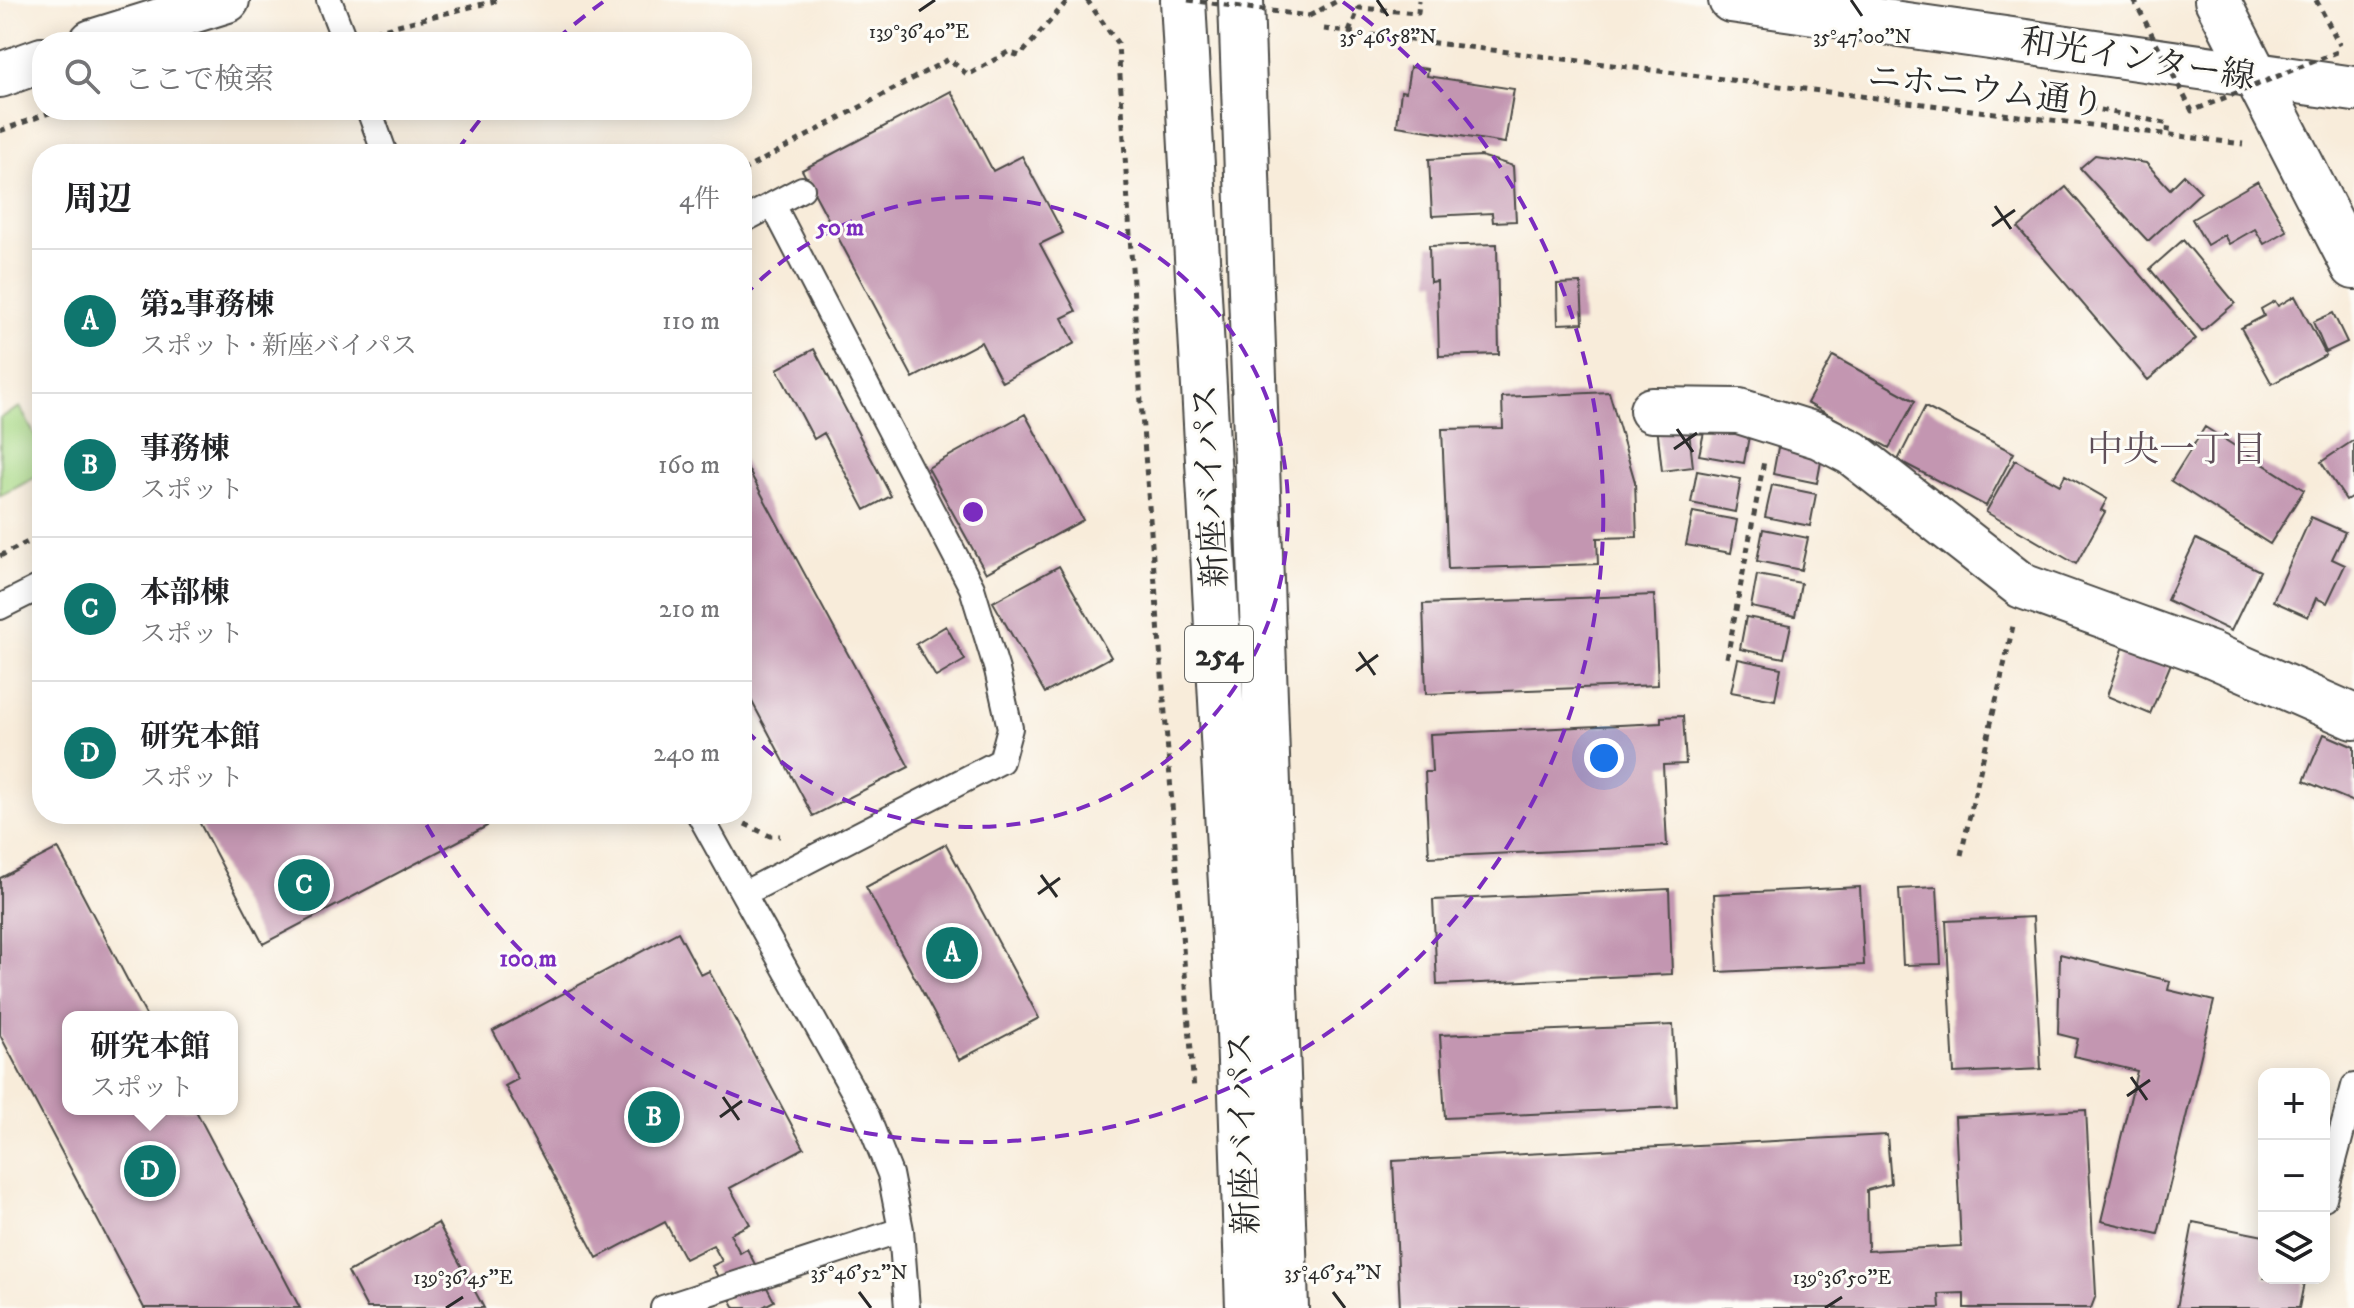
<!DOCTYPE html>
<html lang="ja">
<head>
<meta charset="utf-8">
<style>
	body { margin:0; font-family:"IM FELL DW Pica","Noto Serif JP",serif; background:#f6f6f6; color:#202124 }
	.controls { position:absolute; right:24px; bottom:24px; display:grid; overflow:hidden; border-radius:16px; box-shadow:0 4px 20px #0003 }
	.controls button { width:72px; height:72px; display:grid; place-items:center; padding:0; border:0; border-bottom:2px solid #e0e0e0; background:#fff; color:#202124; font:40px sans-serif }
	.you { position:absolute; left:1604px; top:758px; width:28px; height:28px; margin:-20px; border:6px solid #fff; border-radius:50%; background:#1a73e8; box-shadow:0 0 0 12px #1a73e833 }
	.badge { display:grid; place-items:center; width:52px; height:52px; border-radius:50%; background:#0f766e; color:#fff; font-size:26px; font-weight:700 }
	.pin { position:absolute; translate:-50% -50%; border:4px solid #fff; box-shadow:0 2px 8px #0006 }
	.popup { position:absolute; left:62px; top:1011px; width:176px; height:104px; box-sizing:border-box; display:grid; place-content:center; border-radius:16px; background:#fff; filter:drop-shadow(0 2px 6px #0005); font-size:26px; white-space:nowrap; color:#757577 }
	.popup b { font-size:30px; color:#202124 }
	.popup::after { content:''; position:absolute; left:50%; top:100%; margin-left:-16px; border:16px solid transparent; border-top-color:#fff }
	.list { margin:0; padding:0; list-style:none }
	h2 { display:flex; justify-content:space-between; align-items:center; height:104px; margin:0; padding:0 32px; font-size:34px }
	h2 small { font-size:26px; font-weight:400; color:#757577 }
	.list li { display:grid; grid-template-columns:52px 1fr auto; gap:24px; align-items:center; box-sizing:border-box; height:144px; padding:0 32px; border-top:2px solid #e0e0e0 }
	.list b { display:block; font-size:30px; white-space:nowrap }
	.list p { margin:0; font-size:26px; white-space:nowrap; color:#757577 }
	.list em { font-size:26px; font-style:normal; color:#757577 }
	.icon { flex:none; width:44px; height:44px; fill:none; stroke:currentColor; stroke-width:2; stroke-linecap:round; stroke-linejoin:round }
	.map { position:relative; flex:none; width:2354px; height:1308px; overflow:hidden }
	.search { position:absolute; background:#fff; box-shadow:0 4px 20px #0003; left:32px; top:32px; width:720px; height:88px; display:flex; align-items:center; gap:20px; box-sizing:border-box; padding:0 28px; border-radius:32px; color:#757577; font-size:30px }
	.panel { position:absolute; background:#fff; box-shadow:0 4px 20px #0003; left:32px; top:144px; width:720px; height:680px; border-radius:32px }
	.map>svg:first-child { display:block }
	.green { fill:#a9d987; stroke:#6a8259; stroke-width:2 }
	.building { fill:#c396b1 }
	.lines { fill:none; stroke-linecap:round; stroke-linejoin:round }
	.lane-casing { stroke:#4a4845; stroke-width:28 }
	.street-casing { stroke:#4a4845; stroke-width:48 }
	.secondary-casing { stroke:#4a4845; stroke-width:48 }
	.primary-casing { stroke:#4a4845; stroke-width:48 }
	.highway-casing { stroke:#4a4845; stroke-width:48 }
	.path { stroke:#4a4845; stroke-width:5; stroke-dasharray:6 6; stroke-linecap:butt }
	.lane { stroke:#fff; stroke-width:24 }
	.street { stroke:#fff; stroke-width:44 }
	.secondary { stroke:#fff; stroke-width:44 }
	.primary { stroke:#fff; stroke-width:44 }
	.highway { stroke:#fff; stroke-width:44 }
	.path-bridge { stroke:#4a4845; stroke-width:5; stroke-dasharray:6 6; stroke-linecap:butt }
	.ticks { fill:none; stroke:#2b2b2b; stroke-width:3 }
	.ring { fill:none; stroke:#7b2cbf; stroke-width:4; stroke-dasharray:14 10 }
	.labels { text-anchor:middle; stroke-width:6; stroke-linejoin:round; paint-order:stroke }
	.shield { fill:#fdfcf7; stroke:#6a6a68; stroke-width:2 }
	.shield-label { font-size:32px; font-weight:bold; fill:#2b2b2b }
	.street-label { font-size:34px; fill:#2b2b2b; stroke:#fdfcf7 }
	.neighbourhood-label { font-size:36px; fill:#60505a; stroke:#fdfcf7 }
	.ticks-label { font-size:20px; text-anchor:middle; fill:#2b2b2b; stroke:#fdfcf7; stroke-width:6; stroke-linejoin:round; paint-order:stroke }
	.centre { fill:#7b2cbf; stroke:#fdfcf7; stroke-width:4 }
	.ring-label { font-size:24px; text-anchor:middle; font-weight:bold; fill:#7b2cbf; stroke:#fdfcf7; stroke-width:6; stroke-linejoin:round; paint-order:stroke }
</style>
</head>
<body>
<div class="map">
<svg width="2354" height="1308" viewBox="0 0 2354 1308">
	<rect width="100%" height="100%" fill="#fdfcf7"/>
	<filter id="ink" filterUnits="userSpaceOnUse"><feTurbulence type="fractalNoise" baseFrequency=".0125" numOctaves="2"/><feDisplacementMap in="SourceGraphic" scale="16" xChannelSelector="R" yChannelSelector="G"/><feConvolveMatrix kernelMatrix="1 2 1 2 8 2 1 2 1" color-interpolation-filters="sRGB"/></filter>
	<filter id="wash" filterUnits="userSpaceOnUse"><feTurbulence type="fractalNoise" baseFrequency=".006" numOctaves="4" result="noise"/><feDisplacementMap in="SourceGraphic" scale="32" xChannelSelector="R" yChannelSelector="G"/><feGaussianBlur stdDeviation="1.8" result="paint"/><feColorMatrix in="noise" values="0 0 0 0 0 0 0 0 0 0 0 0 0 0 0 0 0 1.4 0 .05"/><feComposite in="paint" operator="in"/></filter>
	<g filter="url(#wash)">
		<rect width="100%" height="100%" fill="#f8ecda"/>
		<path class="green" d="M 20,407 L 42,449 L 42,474 L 0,496 L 0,418 Z"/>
		<g id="blocks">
			<path class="building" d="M 1410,67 L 1428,69 L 1427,76 L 1514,89 L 1505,143 L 1397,126 L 1401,91 L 1406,92 Z
				M 951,91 L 993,171 L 1022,156 L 1063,233 L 1040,244 L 1076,311 L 1062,318 L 1075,343 L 1002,382 L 981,342 L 913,378 L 802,170 Z
				M 2095,155 L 2146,163 L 2170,189 L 2184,175 L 2201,192 L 2148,241 L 2080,168 Z
				M 1481,156 L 1513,166 L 1516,221 L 1493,222 L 1492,213 L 1432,216 L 1429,159 Z
				M 2258,181 L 2287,231 L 2264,244 L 2255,229 L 2229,244 L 2224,235 L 2207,245 L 2192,219 Z
				M 2066,187 L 2196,339 L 2148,380 L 2018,228 Z
				M 2183,240 L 2235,303 L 2202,331 L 2150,269 Z
				M 1497,244 L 1499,354 L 1439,356 L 1437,281 L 1430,282 L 1429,246 Z
				M 1581,283 L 1583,323 L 1558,324 L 1557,284 Z
				M 2295,296 L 2326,355 L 2272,384 L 2241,328 L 2264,316 L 2261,309 L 2275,301 L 2278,306 Z
				M 2333,313 L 2347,342 L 2326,352 L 2313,322 Z
				M 814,349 L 891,496 L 865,510 L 824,433 L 814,439 L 777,369 Z
				M 1833,356 L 1915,401 L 1889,448 L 1807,403 Z
				M 1609,392 L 1635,482 L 1637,537 L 1597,538 L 1598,564 L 1448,569 L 1442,429 L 1503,428 L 1502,397 Z
				M 1925,407 L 2014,453 L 1986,506 L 1898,460 Z
				M 1025,414 L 1083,520 L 986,573 L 928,468 Z
				M 1688,423 L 1693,467 L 1662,471 L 1657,426 Z
				M 1706,423 L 1750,431 L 1744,463 L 1699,455 Z
				M 2205,427 L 2304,490 L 2270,544 L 2171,481 Z
				M 2354,440 L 2354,495 L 2346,500 L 2321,462 Z
				M 1779,442 L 1823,451 L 1817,483 L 1773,474 Z
				M 742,458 L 909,767 L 813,816 L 742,683 Z
				M 2015,460 L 2060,485 L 2065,475 L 2107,499 L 2101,510 L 2105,512 L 2076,564 L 1986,512 Z
				M 1697,471 L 1741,479 L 1735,512 L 1691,503 Z
				M 1772,485 L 1816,494 L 1810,526 L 1765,517 Z
				M 1693,512 L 1737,520 L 1731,553 L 1686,545 Z
				M 2311,517 L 2345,532 L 2332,559 L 2345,565 L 2327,603 L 2316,598 L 2308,617 L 2273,601 Z
				M 1763,529 L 1808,538 L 1801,570 L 1757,561 Z
				M 2196,539 L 2260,571 L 2231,631 L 2167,600 Z
				M 1059,566 L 1111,657 L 1045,693 L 993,602 Z
				M 1757,575 L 1801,583 L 1795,616 L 1751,607 Z
				M 1654,595 L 1658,685 L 1426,694 L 1423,604 Z
				M 1746,617 L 1791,625 L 1784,658 L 1740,649 Z
				M 946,626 L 965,660 L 936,677 L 916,644 Z
				M 2126,640 L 2172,661 L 2150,714 L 2107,696 Z
				M 1738,659 L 1781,668 L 1775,700 L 1731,692 Z
				M 1683,716 L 1686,764 L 1663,765 L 1667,846 L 1429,857 L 1425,772 L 1432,772 L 1430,734 L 1661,723 L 1661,717 Z
				M 2324,734 L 2354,747 L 2354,802 L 2304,781 Z
				M 195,814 L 481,814 L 487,826 L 263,944 Z
				M 946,844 L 1039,1018 L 959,1060 L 866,887 Z
				M 58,848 L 147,1017 L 68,1017 L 68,1109 L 195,1109 L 300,1308 L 144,1308 L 0,1035 L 0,878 Z
				M 1860,887 L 1864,965 L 1718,972 L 1714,894 Z
				M 1937,887 L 1941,964 L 1903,965 L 1899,889 Z
				M 1669,889 L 1672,974 L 1437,985 L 1433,900 Z
				M 2033,917 L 2041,1069 L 1954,1073 L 1946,921 Z
				M 678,932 L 701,975 L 709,971 L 804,1148 L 730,1188 L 750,1224 L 730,1234 L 740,1253 L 747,1249 L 774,1301 L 761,1308 L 735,1308 L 712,1266 L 722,1261 L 713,1245 L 685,1259 L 665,1222 L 597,1258 L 505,1086 L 518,1079 L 493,1031 Z
				M 2060,954 L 2170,981 L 2168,990 L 2214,1001 L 2158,1234 L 2101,1221 L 2137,1071 L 2074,1056 L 2078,1039 L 2058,1034 Z
				M 1673,1025 L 1677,1107 L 1445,1118 L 1440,1035 Z
				M 2086,1110 L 2096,1295 L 2091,1308 L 1964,1308 L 1964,1293 L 1939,1294 L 1940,1308 L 1400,1308 L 1393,1161 L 1887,1135 L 1891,1184 L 1867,1190 L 1868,1251 L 1961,1246 L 1955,1117 Z
				M 2193,1222 L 2264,1236 L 2264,1278 L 2305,1278 L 2299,1308 L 2177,1308 Z
				M 438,1223 L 484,1308 L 367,1308 L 348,1272 Z"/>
		</g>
	</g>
	<g filter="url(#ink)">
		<use href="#blocks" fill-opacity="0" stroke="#4a4845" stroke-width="2"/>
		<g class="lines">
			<defs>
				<path id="lane" d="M 329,0 L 345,42
					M 369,110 L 385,154
					M 742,221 L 802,189
					M 0,607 L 42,586
					M 699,814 L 867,1116 L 890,1174 L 901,1230 L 907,1308
					M 745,893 L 1001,761 L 1010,728 L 997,670 L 972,588 L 773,205
					M 2324,1198 L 2354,1086
					M 663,1308 L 901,1230"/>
				<path id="street" d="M 1652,410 L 1739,411 L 1819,436 L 1852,453 L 2022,586 L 2210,654 L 2354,717"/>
				<path id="secondary" d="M 2217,0 L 2354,267
					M 92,42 L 227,0
					M 0,75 L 42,60"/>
				<path id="primary" d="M 1731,0 L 2354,89"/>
				<path id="highway" d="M 1183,0 L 1239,1032 L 1248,1308
					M 1241,0 L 1286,1308"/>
			</defs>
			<use href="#lane" class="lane-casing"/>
			<use href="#street" class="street-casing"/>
			<use href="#secondary" class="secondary-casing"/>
			<use href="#primary" class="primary-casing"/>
			<use href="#highway" class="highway-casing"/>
			<path class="path" d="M 1087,0 L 1118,44 L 1138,363 L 1194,1090
				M 2316,0 L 2340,45
				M 1309,16 L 1339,0
				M 1324,29 L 2243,144
				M 374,31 L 499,0
				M 1349,32 L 1359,8 L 1418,13 L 1419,0
				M 2092,94 L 2091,108 L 2169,124 L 2167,137
				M 0,131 L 57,110
				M 742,171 L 949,59 L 968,75 L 1008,52 L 1020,56 L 1068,0
				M 0,556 L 42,535
				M 1727,658 L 1764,461
				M 745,824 L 770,836 L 780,836
				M 1961,855 L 2013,626"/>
			<use href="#lane" class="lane"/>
			<use href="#street" class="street"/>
			<use href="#secondary" class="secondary"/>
			<use href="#primary" class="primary"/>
			<use href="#highway" class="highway"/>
			<path class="path-bridge" d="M 1188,0 L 1309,16
				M 2134,0 L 2192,111 L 2342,50"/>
		</g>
	</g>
	<path class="ticks" d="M 1377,0 L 1388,16M 1851,0 L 1862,16M 919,11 L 935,0M 1995,206 L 2011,229M 1992,226 L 2015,210M 1677,429 L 1693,452M 1674,449 L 1697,433M 1359,652 L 1375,675M 1356,671 L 1378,655M 1041,875 L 1057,897M 1038,894 L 1060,878M 2131,1077 L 2147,1100M 2127,1096 L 2150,1080M 723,1097 L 739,1120M 720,1117 L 742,1101M 859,1292 L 871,1308M 1333,1292 L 1345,1308M 446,1308 L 463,1297M 1825,1308 L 1842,1297"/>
	<g class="ring">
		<path d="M743 297A315 315 0 1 1 743 727"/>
		<path d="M457 151A630 630 0 0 1 487 111M556 40A630 630 0 0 1 603 2M1343 2A630 630 0 1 1 422 817"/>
	</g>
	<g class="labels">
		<rect class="shield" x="1185" y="626" width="68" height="56" rx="6"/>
		<g class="shield-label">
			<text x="1219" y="665">254</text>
		</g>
		<g class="street-label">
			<text transform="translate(2138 58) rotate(9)" y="12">和光インター線</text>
			<text transform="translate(1986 89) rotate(7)" y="12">ニホニウム通り</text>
			<text transform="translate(1209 486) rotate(-93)" y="12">新座バイパス</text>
			<text transform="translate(1242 1133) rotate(-92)" y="12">新座バイパス</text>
		</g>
		<g class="neighbourhood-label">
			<text x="2177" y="461">中央一丁目</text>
		</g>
	</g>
	<g class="ticks-label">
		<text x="919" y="38">139°36'40"E</text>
		<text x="1388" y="43">35°46'58"N</text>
		<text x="1862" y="43">35°47'00"N</text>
		<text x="859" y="1279">35°46'52"N</text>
		<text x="1333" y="1279">35°46'54"N</text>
		<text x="463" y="1284">139°36'45"E</text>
		<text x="1842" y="1284">139°36'50"E</text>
	</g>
	<circle cx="973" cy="512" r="12" class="centre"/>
	<g class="ring-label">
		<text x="840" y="235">50 m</text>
		<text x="528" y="966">100 m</text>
	</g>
</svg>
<div class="controls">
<button>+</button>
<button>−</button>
<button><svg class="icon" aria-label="layers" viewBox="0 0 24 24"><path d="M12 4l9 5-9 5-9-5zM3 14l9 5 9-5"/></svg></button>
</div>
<div class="you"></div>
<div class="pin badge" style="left:952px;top:953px">A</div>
<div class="pin badge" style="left:654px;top:1117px">B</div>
<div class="pin badge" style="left:304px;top:885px">C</div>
<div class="pin badge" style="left:150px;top:1171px">D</div>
<div class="popup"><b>研究本館</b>スポット</div>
<div class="search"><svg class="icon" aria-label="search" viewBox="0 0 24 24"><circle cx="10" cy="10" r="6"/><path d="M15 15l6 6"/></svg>ここで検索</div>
<section class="panel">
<h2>周辺<small>4件</small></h2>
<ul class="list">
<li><span class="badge">A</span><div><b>第2事務棟</b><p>スポット · 新座バイパス</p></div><em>110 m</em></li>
<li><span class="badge">B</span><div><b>事務棟</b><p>スポット</p></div><em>160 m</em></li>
<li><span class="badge">C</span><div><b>本部棟</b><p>スポット</p></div><em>210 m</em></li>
<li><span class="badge">D</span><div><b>研究本館</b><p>スポット</p></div><em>240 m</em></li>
</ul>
</section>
</div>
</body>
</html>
